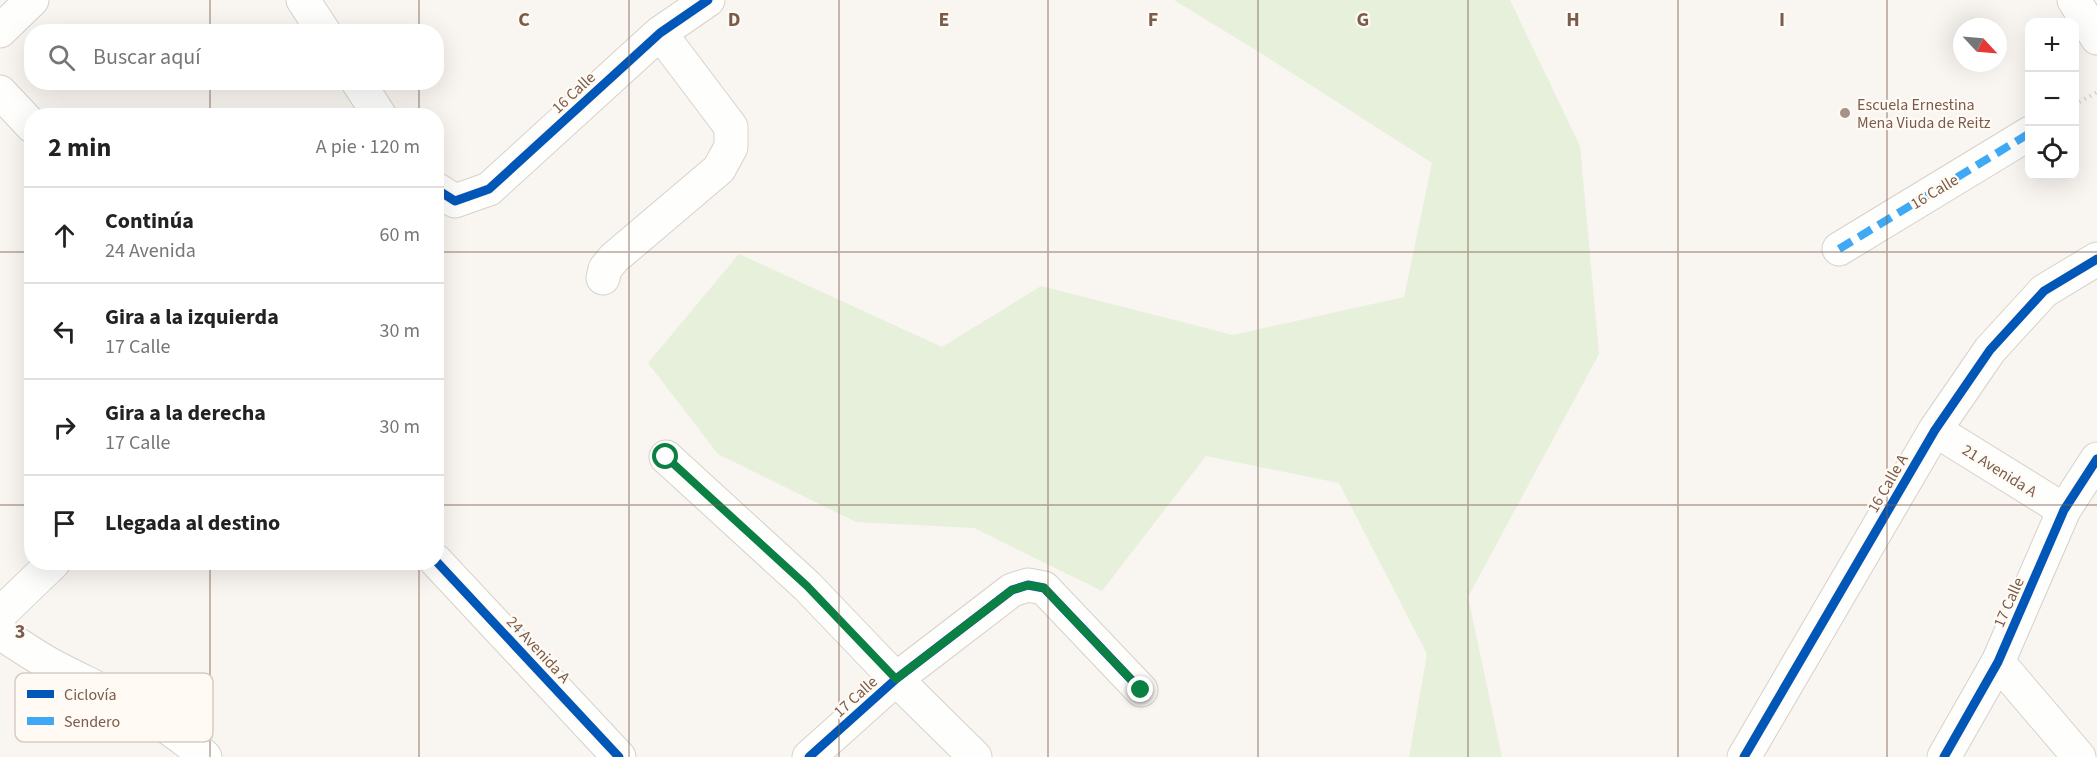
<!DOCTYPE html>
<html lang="es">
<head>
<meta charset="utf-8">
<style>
	body { margin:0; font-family:"Source Sans 3",sans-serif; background:#f6f6f6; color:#222 }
	.controls { position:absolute; right:18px; top:18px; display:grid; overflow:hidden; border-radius:12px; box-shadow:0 6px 24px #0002 }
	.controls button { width:54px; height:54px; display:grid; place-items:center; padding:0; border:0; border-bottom:2px solid #e0e0e0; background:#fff; color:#222; font:30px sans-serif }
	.compass { position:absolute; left:1953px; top:18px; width:54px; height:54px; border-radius:50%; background:#fff; box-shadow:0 6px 24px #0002; rotate:116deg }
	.stop { position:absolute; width:18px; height:18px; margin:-14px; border:4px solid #0b8043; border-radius:50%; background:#fff }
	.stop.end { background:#0b8043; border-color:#fff; box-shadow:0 2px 6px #0008 }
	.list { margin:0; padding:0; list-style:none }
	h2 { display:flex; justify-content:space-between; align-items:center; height:78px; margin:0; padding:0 24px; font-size:26px }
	h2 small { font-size:20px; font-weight:400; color:#767676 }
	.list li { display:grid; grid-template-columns:39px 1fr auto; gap:18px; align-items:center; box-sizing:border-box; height:96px; padding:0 24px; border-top:2px solid #e0e0e0 }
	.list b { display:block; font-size:22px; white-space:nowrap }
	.list p { margin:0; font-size:20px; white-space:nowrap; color:#767676 }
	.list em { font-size:20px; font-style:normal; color:#767676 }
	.icon { flex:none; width:33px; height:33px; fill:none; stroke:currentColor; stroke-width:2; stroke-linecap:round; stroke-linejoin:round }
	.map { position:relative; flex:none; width:2097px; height:757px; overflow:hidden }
	.search { position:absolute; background:#fff; box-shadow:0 6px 24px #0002; left:24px; top:24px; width:420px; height:66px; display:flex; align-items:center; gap:15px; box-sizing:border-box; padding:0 21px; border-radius:24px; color:#767676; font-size:22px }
	.panel { position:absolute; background:#fff; box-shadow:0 6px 24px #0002; left:24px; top:108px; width:420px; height:462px; border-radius:24px }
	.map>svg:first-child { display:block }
	.green { fill:#e7f0db }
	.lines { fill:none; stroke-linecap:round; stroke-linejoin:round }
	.minor-casing { stroke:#d7d1cb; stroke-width:35 }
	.path { stroke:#dcd5d0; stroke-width:4; stroke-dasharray:1.5 4.5; stroke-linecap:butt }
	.minor { stroke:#fefefd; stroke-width:33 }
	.quiet { stroke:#3fa9f5; stroke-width:8; stroke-dasharray:15 8; stroke-linecap:butt }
	.cycleway-casing { stroke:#fffaf3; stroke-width:13 }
	.cycleway { stroke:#0057b8; stroke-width:9 }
	.route { stroke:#0b8043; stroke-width:8 }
	.grid { fill:none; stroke:#7a5c4d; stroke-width:1.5; stroke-opacity:0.55 }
	.poi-dot { fill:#a69286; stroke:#fffaf3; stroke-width:2 }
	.labels { text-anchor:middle; stroke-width:4.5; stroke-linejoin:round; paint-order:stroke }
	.street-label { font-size:16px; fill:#7a5c4d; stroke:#fffaf3 }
	.poi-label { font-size:16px; fill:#7a5c4d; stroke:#fffaf3; text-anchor:start }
	.key { fill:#fffaf3; stroke:#d7cbc1; stroke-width:1.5 }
	.key-label { font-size:16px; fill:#7a5c4d }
	.grid-label { font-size:20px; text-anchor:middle; font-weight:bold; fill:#7a5c4d; stroke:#fffaf3; stroke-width:4.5; stroke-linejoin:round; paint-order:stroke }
</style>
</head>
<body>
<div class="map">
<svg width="2097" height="757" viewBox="0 0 2097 757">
	<rect width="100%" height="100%" fill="#f9f5f0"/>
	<path class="green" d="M 1174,0 L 1510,0 L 1580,146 L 1599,354 L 1468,597 L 1502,757 L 1409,757 L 1427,654 L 1339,483 L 1206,456 L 1102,591 L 974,528 L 856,522 L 718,454 L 648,363 L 739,254 L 942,347 L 1041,286 L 1233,335 L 1404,297 L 1432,163 L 1267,57 Z"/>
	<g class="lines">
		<defs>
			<path id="minor" d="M 303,0 L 324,32
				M 2074,0 L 2097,38
				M 0,31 L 32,0
				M 358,82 L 380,116
				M 0,92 L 32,126
				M 436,189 L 455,201 L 489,189 L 660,33 L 708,0
				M 1839,249 L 2030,133
				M 603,278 L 605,269 L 614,258 L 719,169 L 731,147 L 731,127 L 660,33
				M 1935,430 L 2064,510
				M 666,457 L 807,586 L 896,679 L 975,757
				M 436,561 L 619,757
				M 0,614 L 54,562
				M 0,633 C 18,644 36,657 55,667 C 107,694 163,717 205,757
				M 1998,662 L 2079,757
				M 809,757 L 896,679 L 1012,590 L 1028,585 L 1044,588 L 1141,690
				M 1744,757 L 1935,430 L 1990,350 L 2044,291 L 2097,259
				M 1944,757 L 1998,662 L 2064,510 L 2097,459"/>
		</defs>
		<use href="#minor" class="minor-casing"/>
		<path class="path" d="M 2074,105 L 2097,92"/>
		<use href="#minor" class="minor"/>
		<path class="quiet" d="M 1839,249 L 2030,133"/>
		<defs>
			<path id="cycleway" d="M 436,189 L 455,201 L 489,189 L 660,33 L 708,0
				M 436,561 L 619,757
				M 809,757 L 896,679 L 1012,590 L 1028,585 L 1044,588 L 1141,690
				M 1744,757 L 1935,430 L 1990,350 L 2044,291 L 2097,259
				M 1944,757 L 1998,662 L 2064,510 L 2097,459"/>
		</defs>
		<use href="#cycleway" class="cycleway-casing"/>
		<use href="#cycleway" class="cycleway"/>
	</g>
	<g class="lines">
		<path class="route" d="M 666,457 L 807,586 L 896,679 L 1012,590 L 1028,585 L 1044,588 L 1141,690"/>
	</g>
	<path class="grid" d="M 210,0 L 210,32M 419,0 L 419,32M 629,0 L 629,757M 839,0 L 839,757M 1048,0 L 1048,757M 1258,0 L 1258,757M 1468,0 L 1468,757M 1678,0 L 1678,757M 1887,0 L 1887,757M 210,82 L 210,116M 419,82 L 419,116M 0,252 L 32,252M 436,252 L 2097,252M 0,505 L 32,505M 436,505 L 2097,505M 210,562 L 210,757M 419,562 L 419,757"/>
	<circle class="poi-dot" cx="1845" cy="113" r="6"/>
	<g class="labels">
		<g class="street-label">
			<text transform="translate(573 92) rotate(-43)" y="6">16 Calle</text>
			<text transform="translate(1934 191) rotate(-31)" y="6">16 Calle</text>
			<text transform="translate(2000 470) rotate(32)" y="6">21 Avenida A</text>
			<text transform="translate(1887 483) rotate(-60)" y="6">16 Calle A</text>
			<text transform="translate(2008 602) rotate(-66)" y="6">17 Calle</text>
			<text transform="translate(539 649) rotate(47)" y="6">24 Avenida A</text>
			<text transform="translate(855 696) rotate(-42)" y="6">17 Calle</text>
		</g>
		<g class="poi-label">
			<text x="1857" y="110">Escuela Ernestina<tspan x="1857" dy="18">Mena Viuda de Reitz</tspan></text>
		</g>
	</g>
	<rect x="15" y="673" width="198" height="69" rx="9" class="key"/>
	<rect x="27" y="690" width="27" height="8" fill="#0057b8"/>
	<rect x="27" y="717" width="27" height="8" fill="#3fa9f5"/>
	<g class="key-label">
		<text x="64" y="700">Ciclovía</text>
		<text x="64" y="727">Sendero</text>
	</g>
	<g class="grid-label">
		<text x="524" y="26">C</text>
		<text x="734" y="26">D</text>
		<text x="944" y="26">E</text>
		<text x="1153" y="26">F</text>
		<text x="1363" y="26">G</text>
		<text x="1573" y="26">H</text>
		<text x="1782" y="26">I</text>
		<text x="20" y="638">3</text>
	</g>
</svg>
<div class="controls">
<button>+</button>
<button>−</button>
<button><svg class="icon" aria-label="locate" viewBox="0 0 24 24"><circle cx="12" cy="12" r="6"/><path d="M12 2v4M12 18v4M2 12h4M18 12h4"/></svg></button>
</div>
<svg class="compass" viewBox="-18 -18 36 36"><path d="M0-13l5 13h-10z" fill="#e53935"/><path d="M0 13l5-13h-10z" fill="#767676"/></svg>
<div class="stop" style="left:666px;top:457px"></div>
<div class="stop end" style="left:1141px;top:690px"></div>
<div class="search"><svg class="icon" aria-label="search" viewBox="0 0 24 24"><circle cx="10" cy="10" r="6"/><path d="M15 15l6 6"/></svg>Buscar aquí</div>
<section class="panel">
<h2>2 min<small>A pie · 120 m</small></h2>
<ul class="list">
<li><svg class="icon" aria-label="ahead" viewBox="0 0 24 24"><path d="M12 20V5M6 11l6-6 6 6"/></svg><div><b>Continúa</b><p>24 Avenida</p></div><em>60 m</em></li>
<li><svg class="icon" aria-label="left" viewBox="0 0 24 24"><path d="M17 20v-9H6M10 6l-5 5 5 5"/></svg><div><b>Gira a la izquierda</b><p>17 Calle</p></div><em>30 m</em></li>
<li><svg class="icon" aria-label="right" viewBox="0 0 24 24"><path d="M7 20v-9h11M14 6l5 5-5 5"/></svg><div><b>Gira a la derecha</b><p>17 Calle</p></div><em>30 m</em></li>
<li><svg class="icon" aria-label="arrive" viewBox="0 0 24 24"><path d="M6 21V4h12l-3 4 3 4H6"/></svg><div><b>Llegada al destino</b></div></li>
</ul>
</section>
</div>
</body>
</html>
